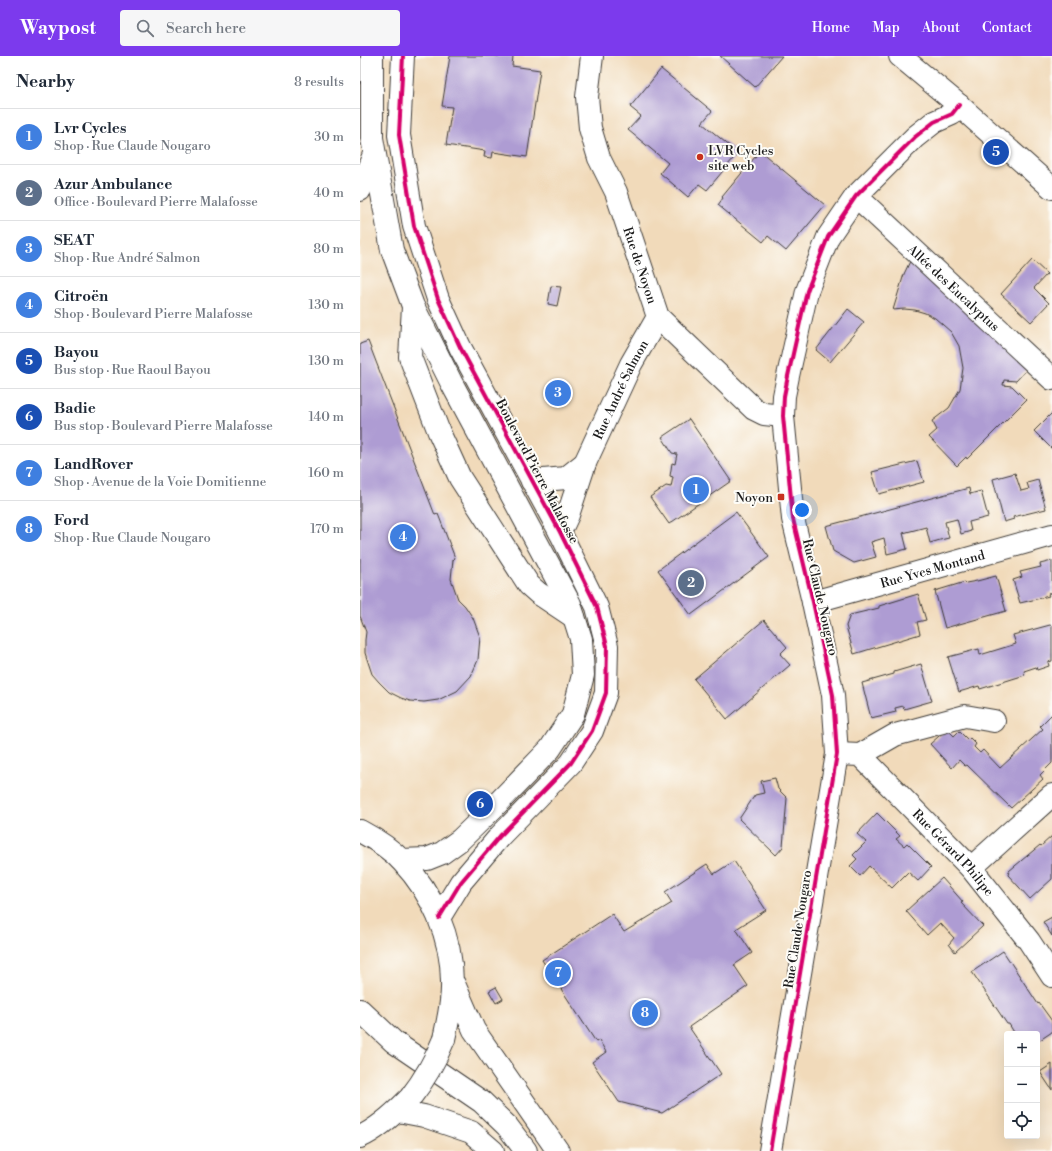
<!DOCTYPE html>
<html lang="en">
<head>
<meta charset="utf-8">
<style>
	body { margin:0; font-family:"Libre Bodoni",serif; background:#f6f6f7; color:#1f2937 }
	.controls { position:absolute; right:12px; bottom:12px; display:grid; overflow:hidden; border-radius:4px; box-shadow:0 4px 16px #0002 }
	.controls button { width:36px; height:36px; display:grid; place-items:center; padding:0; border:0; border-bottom:1px solid #e0e1e3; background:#fff; color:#1f2937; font:20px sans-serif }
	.you { position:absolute; left:442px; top:454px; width:14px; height:14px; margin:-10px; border:3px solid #fff; border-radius:50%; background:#1a73e8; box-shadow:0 0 0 6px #1a73e833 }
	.badge { display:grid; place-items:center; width:26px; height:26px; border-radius:50%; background:#7c3aed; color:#fff; font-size:13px; font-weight:700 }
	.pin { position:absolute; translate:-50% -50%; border:2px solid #fff; box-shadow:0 1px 4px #0006 }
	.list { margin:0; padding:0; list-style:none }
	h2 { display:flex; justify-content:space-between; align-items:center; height:52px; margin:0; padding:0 16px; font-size:17px }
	h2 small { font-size:13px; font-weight:400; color:#747a83 }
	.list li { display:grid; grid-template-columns:26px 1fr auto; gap:12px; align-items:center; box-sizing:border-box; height:56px; padding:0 16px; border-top:1px solid #e0e1e3 }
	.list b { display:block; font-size:15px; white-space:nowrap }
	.list p { margin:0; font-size:13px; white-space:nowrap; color:#747a83 }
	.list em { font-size:13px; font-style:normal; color:#747a83 }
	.icon { flex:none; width:22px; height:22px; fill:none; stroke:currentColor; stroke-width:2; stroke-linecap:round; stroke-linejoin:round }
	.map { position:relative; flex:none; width:692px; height:1095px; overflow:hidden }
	header { display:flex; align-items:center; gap:24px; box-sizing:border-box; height:56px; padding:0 20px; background:#7c3aed; color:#fff }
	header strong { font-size:19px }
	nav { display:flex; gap:22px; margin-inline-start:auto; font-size:14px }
	.search { width:280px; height:36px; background:#f6f6f7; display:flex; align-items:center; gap:10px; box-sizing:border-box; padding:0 14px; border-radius:4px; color:#747a83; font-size:15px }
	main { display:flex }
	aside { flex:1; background:#fff }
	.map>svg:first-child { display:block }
	.building { fill:#ae9cd3 }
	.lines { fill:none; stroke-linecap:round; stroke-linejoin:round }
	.minor-casing { stroke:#3c3834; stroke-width:24 }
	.major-casing { stroke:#3c3834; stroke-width:24 }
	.highway-casing { stroke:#3c3834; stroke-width:24 }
	.minor { stroke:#fff; stroke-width:22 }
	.major { stroke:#fff; stroke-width:22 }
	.highway { stroke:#fff; stroke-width:22 }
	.major-bridge-casing { stroke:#3c3834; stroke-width:24; stroke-linecap:butt }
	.major-bridge { stroke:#fff; stroke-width:22 }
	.cycleway-casing { stroke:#fdfcf7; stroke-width:6 }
	.cycleway { stroke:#d6006c; stroke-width:4 }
	.poi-dot { fill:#c8321e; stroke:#fdfcf7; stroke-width:1.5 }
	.labels { text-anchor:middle; stroke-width:4; stroke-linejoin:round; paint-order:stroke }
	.poi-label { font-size:13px; fill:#1c1c1c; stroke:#fdfcf7; text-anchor:start }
	.street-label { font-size:13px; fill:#1c1c1c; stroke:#fdfcf7 }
</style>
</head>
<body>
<header>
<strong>Waypost</strong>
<div class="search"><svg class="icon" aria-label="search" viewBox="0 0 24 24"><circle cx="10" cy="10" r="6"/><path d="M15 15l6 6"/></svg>Search here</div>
<nav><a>Home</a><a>Map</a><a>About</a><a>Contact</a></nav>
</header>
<main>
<aside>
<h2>Nearby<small>8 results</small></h2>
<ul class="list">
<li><span class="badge" style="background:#3f7fe0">1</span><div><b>Lvr Cycles</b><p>Shop · Rue Claude Nougaro</p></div><em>30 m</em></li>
<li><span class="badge" style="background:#5c6f8a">2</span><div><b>Azur Ambulance</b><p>Office · Boulevard Pierre Malafosse</p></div><em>40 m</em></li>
<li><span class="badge" style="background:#3f7fe0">3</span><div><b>SEAT</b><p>Shop · Rue André Salmon</p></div><em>80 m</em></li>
<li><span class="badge" style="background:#3f7fe0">4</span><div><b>Citroën</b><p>Shop · Boulevard Pierre Malafosse</p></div><em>130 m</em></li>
<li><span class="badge" style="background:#1a4fb4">5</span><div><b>Bayou</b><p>Bus stop · Rue Raoul Bayou</p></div><em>130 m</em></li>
<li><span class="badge" style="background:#1a4fb4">6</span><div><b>Badie</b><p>Bus stop · Boulevard Pierre Malafosse</p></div><em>140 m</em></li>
<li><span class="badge" style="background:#3f7fe0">7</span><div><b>LandRover</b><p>Shop · Avenue de la Voie Domitienne</p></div><em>160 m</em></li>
<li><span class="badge" style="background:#3f7fe0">8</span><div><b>Ford</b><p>Shop · Rue Claude Nougaro</p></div><em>170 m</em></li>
</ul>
</aside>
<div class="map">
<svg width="692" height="1095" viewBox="0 0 692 1095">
	<rect width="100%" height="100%" fill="#fdfcf7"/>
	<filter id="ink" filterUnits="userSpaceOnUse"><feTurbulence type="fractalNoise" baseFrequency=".025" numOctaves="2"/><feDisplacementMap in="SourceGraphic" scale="8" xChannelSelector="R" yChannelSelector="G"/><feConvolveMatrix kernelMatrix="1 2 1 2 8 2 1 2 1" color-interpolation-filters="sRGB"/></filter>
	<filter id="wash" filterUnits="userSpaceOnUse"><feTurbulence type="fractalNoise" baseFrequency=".012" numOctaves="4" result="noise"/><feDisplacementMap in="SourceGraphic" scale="16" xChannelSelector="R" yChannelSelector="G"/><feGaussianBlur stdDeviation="0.9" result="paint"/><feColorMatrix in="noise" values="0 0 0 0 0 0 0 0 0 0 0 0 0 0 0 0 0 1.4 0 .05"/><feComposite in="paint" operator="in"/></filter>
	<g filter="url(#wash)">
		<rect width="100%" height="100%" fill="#f1daba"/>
		<g id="blocks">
			<path class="building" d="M 90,0 L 153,0 L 152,10 L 180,14 L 167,101 L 133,96 L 132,102 L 124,101 L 125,95 L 86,89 L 92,51 L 82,50 Z
				M 360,0 L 422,0 L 395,31 Z
				M 301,13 L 352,55 L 342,67 L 378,97 L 347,134 L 339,128 L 328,141 L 300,117 L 308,107 L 268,74 L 281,60 L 270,51 Z
				M 400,95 L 465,149 L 426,195 L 408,180 L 403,186 L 358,149 L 363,142 L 362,141 Z
				M 552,201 L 668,312 L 656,325 L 644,324 L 643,329 L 652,330 L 666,344 L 607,403 L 606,401 L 597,410 L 569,381 L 577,374 L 572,365 L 589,352 L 600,333 L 603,312 L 599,290 L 591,276 L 575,262 L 565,257 L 555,254 L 544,253 L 533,254 L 544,218 Z
				M 672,204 L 687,218 L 674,232 L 689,247 L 671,266 L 641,238 Z
				M 191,230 L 201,231 L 197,250 L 188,248 Z
				M 488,253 L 504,266 L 470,306 L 456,294 Z
				M 8,285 L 75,459 L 78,458 L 95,502 L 93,504 L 91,523 L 98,543 L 105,550 L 113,562 L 120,581 L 118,604 L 111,620 L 97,635 L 78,644 L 64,646 L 50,645 L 41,642 L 29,636 L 19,626 L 12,618 L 5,597 L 5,584 L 6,576 L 0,560 L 0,288 Z
				M 692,357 L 692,393 L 674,375 Z
				M 329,363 L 371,425 L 309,468 L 290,441 L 306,430 L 311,431 L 313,421 L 310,420 L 312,407 L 315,408 L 317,398 L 312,397 L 302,381 Z
				M 557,405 L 564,426 L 519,438 L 512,416 Z
				M 655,417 L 661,435 L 669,433 L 667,427 L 678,424 L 686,453 L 653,461 L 654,463 L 644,466 L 633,423 Z
				M 609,432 L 610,438 L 621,435 L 628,461 L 609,466 L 611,475 L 601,478 L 597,463 L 585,466 L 589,482 L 580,484 L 570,487 L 566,471 L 543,477 L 547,493 L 527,498 L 524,482 L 511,486 L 516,501 L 494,507 L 473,495 L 466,470 Z
				M 376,456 L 409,501 L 331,559 L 298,514 Z
				M 692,505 L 692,536 L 688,538 L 689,540 L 660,547 L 653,524 L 662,521 L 660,516 L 681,511 L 680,508 Z
				M 636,520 L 646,555 L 585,572 L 575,535 L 605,526 L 606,527 L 617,525 Z
				M 558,538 L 566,564 L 557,566 L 560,578 L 494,598 L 486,570 L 490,559 L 519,552 L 519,550 Z
				M 404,564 L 427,591 L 420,598 L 430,609 L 367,663 L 334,623 Z
				M 690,569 L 692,570 L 692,605 L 688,606 L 689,610 L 677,614 L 676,611 L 664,615 L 665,619 L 620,633 L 619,630 L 599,636 L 588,601 L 619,593 L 620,599 L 656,588 L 653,579 Z
				M 561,608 L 572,645 L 544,653 L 543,650 L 535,652 L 536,656 L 511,662 L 502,627 L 534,618 L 534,616 Z
				M 692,658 L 692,707 L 680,719 L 683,723 L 651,752 L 607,709 L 605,710 L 599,704 L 592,712 L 570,688 L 587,673 L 594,680 L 599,675 L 608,684 L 610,682 L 616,688 L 614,691 L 620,697 L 623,694 L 640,712 L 683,673 L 680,670 Z
				M 415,722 L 418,733 L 427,742 L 423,791 L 416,799 L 379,763 L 395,739 L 404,737 L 401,725 Z
				M 517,757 L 540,780 L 536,783 L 544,790 L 547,787 L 571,811 L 558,825 L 548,816 L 532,832 L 509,810 L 500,820 L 490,810 L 497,803 L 493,799 L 506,786 L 497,778 Z
				M 692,780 L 692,823 L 670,843 L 648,819 L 649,815 L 680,789 L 681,790 Z
				M 374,805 L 406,854 L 376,873 L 392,897 L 374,909 L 388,930 L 329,971 L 361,1018 L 302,1057 L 259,1046 L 232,1006 L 246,996 L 239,984 L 236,986 L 182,904 L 252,858 L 264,876 L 312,847 L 305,836 L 347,808 L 354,818 Z
				M 582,822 L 603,846 L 601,847 L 623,870 L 595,896 L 589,888 L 594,882 L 580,867 L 567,879 L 546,855 Z
				M 692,861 L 692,880 L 683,866 Z
				M 643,895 L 678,948 L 679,947 L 692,965 L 692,976 L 677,986 L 677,978 L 655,978 L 649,968 L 647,968 L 612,916 Z
				M 136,931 L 143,943 L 136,947 L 129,935 Z
				M 692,1008 L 692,1034 L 680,1016 Z"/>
		</g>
	</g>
	<g filter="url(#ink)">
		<use href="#blocks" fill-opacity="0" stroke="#3c3834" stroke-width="1"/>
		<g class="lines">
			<defs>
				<g id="minor">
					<path d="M 12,0 L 12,82 L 32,194 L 53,250 L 91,326 L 210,548 L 221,583 L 223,619 L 213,658 L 190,693 L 132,753 L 100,784 L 82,797 L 67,803 L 41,804"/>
					<path d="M 43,0 L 39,79 L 54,170 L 78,243 L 100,291 L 200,476 L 237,551 L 247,590 L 246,637 L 232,675 L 211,707 L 140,780 L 101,826 L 79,862"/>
					<path id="s1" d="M 232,0 L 227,41 L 230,72 L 239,102 L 256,136 L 298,261 L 394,353 L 404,358 L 423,360"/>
					<path d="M 540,0 L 594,45 L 692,132"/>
					<path d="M 0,134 L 14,98"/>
					<path id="s2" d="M 496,140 L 692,323"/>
					<path d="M 53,251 L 50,301 L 79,376 L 100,422 L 169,529 L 178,537 L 214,561"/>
					<path d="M 172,425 L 206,422 L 225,407"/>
					<path id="s3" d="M 200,476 L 208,459 L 225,407 L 271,308 L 298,261"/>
					<path id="s4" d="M 453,546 L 692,479"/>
					<path id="s5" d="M 477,698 L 500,699 L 611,812 L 669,885 L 692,920"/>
					<path d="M 500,699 L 535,679 L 605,660 L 634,665"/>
					<path d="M 611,812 L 692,739"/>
					<path d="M 410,1095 L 477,698 L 473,639 L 453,546 L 433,463 L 423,360 L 424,340 L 428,320 L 447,235 L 468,181 L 496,140 L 555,81 L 574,66 L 592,58 L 599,49"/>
				</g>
				<path id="major" d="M 0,775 C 15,783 30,792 42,805 C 72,837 92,881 92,926 C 93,945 88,964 84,983
					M 94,928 L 114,974 L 198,1095
					M 38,1055 L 64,1060 L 111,1076 L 133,1095
					M 0,1081 C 18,1073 34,1058 48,1044"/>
				<path id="highway" d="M 0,954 L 34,986 L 122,1046 L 147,1070 L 166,1095"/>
			</defs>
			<use href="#minor" class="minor-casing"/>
			<use href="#major" class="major-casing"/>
			<use href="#highway" class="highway-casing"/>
			<use href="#minor" class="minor"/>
			<use href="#major" class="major"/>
			<use href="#highway" class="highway"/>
			<defs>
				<path id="major-bridge" d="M 50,1042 C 65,1023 75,1005 84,983"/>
			</defs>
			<use href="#major-bridge" class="major-bridge-casing"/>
			<use href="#major-bridge" class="major-bridge"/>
			<defs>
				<path id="cycleway" d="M 43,0 L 39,79 L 54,170 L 78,243 L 100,291 L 200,476 L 237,551 L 247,590 L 246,637 L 232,675 L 211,707 L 140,780 L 101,826 L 79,862
					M 410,1095 L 477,698 L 473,639 L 453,546 L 433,463 L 423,360 L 424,340 L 428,320 L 447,235 L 468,181 L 496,140 L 555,81 L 574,66 L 592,58 L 599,49"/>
			</defs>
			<use href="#cycleway" class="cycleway-casing"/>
			<use href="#cycleway" class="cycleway"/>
		</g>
	</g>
	<g class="poi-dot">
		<circle cx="340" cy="101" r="4"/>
		<rect x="417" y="437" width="8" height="8" rx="2"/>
	</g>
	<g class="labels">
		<g class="poi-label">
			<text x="348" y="99">LVR Cycles<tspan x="348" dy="15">site web</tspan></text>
			<text x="413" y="446" text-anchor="end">Noyon</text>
		</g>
		<g class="street-label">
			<text dy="5" stroke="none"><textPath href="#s1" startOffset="219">Rue de Noyon</textPath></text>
			<text dy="5" stroke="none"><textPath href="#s2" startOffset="134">Allée des Eucalyptus</textPath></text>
			<text dy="5" stroke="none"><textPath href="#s3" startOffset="155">Rue André Salmon</textPath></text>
			<text transform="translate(178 415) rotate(62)" y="5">Boulevard Pierre Malafosse</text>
			<text dy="5" stroke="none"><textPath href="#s4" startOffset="124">Rue Yves Montand</textPath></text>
			<text transform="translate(461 541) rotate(77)" y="5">Rue Claude Nougaro</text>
			<text dy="5" stroke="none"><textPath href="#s5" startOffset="158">Rue Gérard Philipe</textPath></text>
			<text transform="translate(437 873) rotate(-81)" y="5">Rue Claude Nougaro</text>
		</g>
	</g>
</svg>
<div class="controls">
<button>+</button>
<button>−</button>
<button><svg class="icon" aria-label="locate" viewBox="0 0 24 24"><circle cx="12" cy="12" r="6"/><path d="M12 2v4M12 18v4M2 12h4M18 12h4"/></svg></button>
</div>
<div class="you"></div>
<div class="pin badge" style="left:336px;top:434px;background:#3f7fe0">1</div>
<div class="pin badge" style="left:331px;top:527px;background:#5c6f8a">2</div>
<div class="pin badge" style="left:198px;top:337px;background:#3f7fe0">3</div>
<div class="pin badge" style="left:43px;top:481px;background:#3f7fe0">4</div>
<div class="pin badge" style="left:636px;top:96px;background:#1a4fb4">5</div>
<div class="pin badge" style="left:120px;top:748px;background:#1a4fb4">6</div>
<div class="pin badge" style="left:198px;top:917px;background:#3f7fe0">7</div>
<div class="pin badge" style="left:285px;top:957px;background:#3f7fe0">8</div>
</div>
</main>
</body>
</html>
